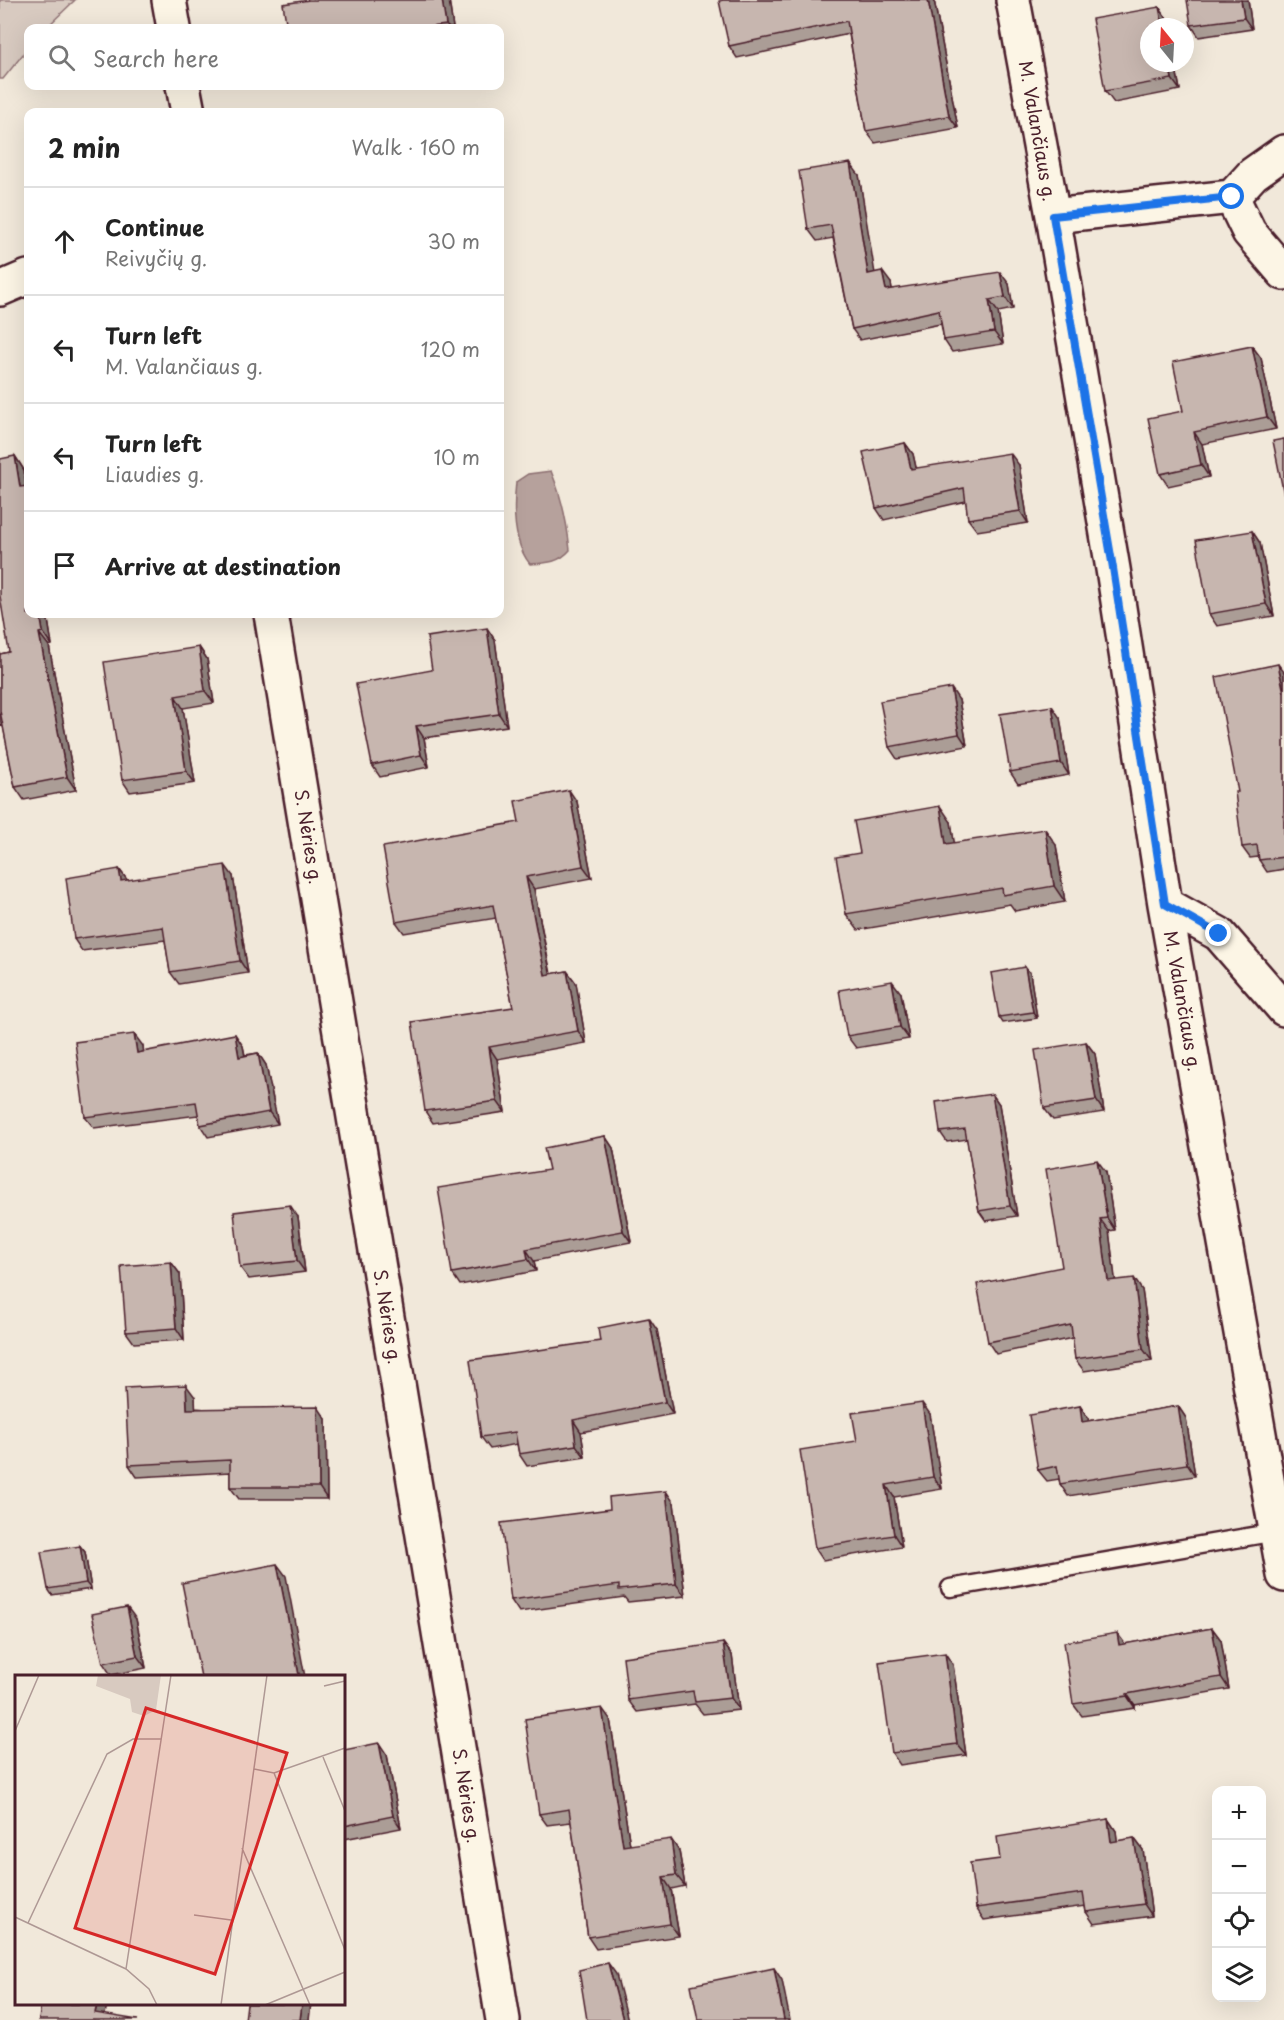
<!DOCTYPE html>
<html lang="en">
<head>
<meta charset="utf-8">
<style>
	body { margin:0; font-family:"Playpen Sans",sans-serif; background:#f6f6f6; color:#222 }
	.controls { position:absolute; right:18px; bottom:18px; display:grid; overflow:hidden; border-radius:12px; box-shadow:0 6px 24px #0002 }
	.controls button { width:54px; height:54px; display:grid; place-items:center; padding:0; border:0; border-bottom:2px solid #e0e0e0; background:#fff; color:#222; font:30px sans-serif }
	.compass { position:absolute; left:1140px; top:18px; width:54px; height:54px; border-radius:50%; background:#fff; box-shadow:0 6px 24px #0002; rotate:342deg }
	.stop { position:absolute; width:18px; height:18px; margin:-14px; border:4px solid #1a73e8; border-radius:50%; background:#fff }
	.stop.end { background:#1a73e8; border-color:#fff; box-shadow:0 2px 6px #0008 }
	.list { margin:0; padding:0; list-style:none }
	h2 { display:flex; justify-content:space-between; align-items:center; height:78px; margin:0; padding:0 24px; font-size:26px }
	h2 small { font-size:20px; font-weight:400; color:#767676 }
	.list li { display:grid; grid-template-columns:39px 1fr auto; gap:18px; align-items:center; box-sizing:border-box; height:108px; padding:0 24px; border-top:2px solid #e0e0e0 }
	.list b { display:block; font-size:22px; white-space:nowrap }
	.list p { margin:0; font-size:20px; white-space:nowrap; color:#767676 }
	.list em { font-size:20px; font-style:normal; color:#767676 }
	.icon { flex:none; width:33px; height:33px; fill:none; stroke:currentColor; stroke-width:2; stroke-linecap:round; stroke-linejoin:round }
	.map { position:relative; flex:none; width:1284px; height:2020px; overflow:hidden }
	.search { position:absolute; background:#fff; box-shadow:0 6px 24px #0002; left:24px; top:24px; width:480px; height:66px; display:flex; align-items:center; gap:15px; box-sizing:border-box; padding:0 21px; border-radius:12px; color:#767676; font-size:22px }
	.panel { position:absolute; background:#fff; box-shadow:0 6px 24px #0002; left:24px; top:108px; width:480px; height:510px; border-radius:12px }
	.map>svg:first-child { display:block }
	.green { fill:#d8cac0; stroke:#917476; stroke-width:1.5 }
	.water { fill:#b6a19c; stroke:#8b6d6f; stroke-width:1.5 }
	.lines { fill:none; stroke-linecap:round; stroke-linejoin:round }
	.service-casing { stroke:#4a1f2b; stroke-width:21 }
	.minor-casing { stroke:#4a1f2b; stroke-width:38 }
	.service { stroke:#fcf5e5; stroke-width:16 }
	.minor { stroke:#fcf5e5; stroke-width:33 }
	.wall { fill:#ab9d96; stroke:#4a1f2b; stroke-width:1.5 }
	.shaded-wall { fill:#8b7f7a; stroke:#4a1f2b; stroke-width:1.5 }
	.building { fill:#c7b6af; stroke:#4a1f2b; stroke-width:1.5 }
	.route { stroke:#1a73e8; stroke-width:8 }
	.labels { text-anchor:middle; stroke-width:5; stroke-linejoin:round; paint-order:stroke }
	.street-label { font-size:18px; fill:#4a1f2b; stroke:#fcf5e5 }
	.inset-road { fill:none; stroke:#ae9894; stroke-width:1.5 }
	.view { fill:#d62828; fill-opacity:0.15; stroke:#d62828; stroke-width:3 }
	.inset-edge { fill:none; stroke:#4a1f2b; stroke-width:3 }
</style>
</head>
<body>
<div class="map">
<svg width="1284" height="2020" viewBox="0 0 1284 2020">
	<rect width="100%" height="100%" fill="#f1e8da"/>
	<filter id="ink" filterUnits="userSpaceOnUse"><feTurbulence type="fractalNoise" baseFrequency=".0167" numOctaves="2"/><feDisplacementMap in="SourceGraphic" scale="12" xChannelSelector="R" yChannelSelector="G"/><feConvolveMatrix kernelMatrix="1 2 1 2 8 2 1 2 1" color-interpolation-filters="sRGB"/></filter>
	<g filter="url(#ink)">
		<path class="green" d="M 0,0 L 75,0 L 46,28 L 28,28 L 28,48 L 3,79 L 0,79 Z"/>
		<path class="water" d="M 551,471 C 562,497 567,522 570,550 C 559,563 546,563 530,564 C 513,543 513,509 516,482 L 528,474 Z"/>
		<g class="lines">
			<defs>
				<path id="service" d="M 950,1588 L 1276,1532"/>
				<path id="minor" d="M 169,0 L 174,28
					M 1013,0 L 1053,216 L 1113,569 L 1165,904 L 1284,1575
					M 183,86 L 188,112
					M 1232,197 L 1249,232 L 1284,273
					M 1053,216 L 1232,197 L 1253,174 L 1284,152
					M 0,289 L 28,277
					M 271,614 L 503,2020
					M 1165,904 L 1219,934 L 1284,1009"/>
			</defs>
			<use href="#service" class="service-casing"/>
			<use href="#minor" class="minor-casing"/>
			<use href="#service" class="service"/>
			<use href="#minor" class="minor"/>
		</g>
		<path class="wall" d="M 449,0 L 453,28 L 287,28 Z
			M 723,0 L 934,0 L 958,128 L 875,143 L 866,131 L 849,34 L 737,58 L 729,46 Z
			M 1248,0 L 1252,29 L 1199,37 L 1191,25 Z
			M 1159,7 L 1167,19 L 1169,27 L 1149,27 L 1175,63 L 1180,90 L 1114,103 L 1105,91 Z
			M 859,175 L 874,273 L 891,283 L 892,289 L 1009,284 L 1013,309 L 998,312 L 1003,344 L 952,352 L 944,340 L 941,324 L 860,340 L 852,329 L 833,238 L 817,241 L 808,229 Z
			M 1252,346 L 1261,358 L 1276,429 L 1202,444 L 1209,477 L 1168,486 L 1160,474 L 1183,411 Z
			M 905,443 L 913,454 L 916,468 L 1019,465 L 1028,523 L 977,531 L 968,519 L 966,501 L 884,520 L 876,508 Z
			M 15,456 L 24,470 L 28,614 L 47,614 L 52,645 L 49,646 L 76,790 L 24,800 L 15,787 L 3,725 L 0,726 L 0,654 L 9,652 Z
			M 1252,531 L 1260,543 L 1274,616 L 1217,626 L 1209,614 Z
			M 495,640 L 507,726 L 424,738 L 429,767 L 380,777 L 372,765 L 432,670 Z
			M 199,647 L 207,659 L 214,703 L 183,708 L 195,783 L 130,792 L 122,780 Z
			M 1284,672 L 1284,869 L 1267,872 L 1259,860 L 1258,857 L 1250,858 L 1242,847 L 1238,792 Z
			M 959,700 L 967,746 L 897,759 L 889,747 Z
			M 1060,718 L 1069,775 L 1018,784 L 1010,772 Z
			M 577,802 L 592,878 L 534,889 L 551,974 L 567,971 L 576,983 L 586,1043 L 497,1059 L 505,1112 L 433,1123 L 425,1111 L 513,1007 L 496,918 L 404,933 L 396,922 L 519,822 Z
			M 951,822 L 954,843 L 1056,845 L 1065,902 L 1015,911 L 1010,904 L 858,930 L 846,914 L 860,853 Z
			M 119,869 L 127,880 L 233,876 L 248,973 L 179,984 L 170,972 L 165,940 L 82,951 L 74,939 Z
			M 1030,973 L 1037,1018 L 1003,1023 L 999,1017 Z
			M 901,993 L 909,1039 L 856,1048 L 847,1036 Z
			M 1086,1042 L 1095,1054 L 1104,1112 L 1053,1120 L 1044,1108 Z
			M 143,1046 L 143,1052 L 243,1046 L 245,1055 L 258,1053 L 266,1065 L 278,1124 L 208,1137 L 200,1125 L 198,1115 L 94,1128 L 85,1117 Z
			M 992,1094 L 999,1104 L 1017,1216 L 986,1221 L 979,1211 L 967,1139 L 947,1142 L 940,1132 Z
			M 605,1136 L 613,1148 L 631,1242 L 534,1261 L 536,1271 L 460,1285 L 452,1273 L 549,1170 Z
			M 1106,1172 L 1115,1230 L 1109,1231 L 1115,1280 L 1142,1290 L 1152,1361 L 1084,1371 L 1075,1359 L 1073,1338 L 996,1354 L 988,1342 L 1062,1267 Z
			M 298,1217 L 305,1272 L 249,1279 L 240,1267 Z
			M 171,1262 L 180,1274 L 184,1340 L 134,1343 L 126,1332 Z
			M 657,1330 L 673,1414 L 581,1432 L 585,1457 L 527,1466 L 519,1454 L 517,1444 L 490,1449 L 481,1437 L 600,1341 Z
			M 195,1397 L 195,1408 L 326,1419 L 327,1499 L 239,1499 L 230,1487 L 230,1472 L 137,1477 L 129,1465 Z
			M 1080,1406 L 1088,1418 L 1088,1421 L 1178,1406 L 1186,1418 L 1195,1476 L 1068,1496 L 1060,1484 L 1059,1479 L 1047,1481 L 1038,1470 Z
			M 930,1414 L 942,1489 L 894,1497 L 902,1547 L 823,1560 L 815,1548 L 857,1441 Z
			M 674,1503 L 685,1596 L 628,1602 L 624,1597 L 519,1612 L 511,1600 Z
			M 80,1546 L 85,1552 L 91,1589 L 52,1595 L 48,1589 Z
			M 136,1619 L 146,1668 L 111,1675 L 103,1663 Z
			M 1212,1628 L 1221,1640 L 1229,1689 L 1135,1705 L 1135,1708 L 1082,1716 L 1073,1704 L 1125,1644 Z
			M 723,1643 L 732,1655 L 739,1710 L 703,1714 L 695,1704 L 637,1712 L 628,1700 Z
			M 953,1665 L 966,1755 L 900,1765 L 892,1753 Z
			M 610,1719 L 630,1845 L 679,1851 L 685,1886 L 671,1889 L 679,1936 L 596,1949 L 588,1937 L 571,1822 L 547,1825 L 539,1814 Z
			M 344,1750 L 387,1755 L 401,1828 L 344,1839 Z
			M 1108,1819 L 1116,1831 L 1117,1841 L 1134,1838 L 1143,1850 L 1152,1916 L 1094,1924 L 1086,1912 L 1085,1906 L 984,1920 L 976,1908 L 1000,1859 Z"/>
		<path class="shaded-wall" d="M 442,0 L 449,0 L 453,28 L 449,28 L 446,25 Z
			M 928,0 L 934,0 L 958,128 L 949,116 Z
			M 1241,0 L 1248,0 L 1252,29 L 1244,18 Z
			M 1159,7 L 1167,19 L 1169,27 L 1163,27 Z
			M 1169,63 L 1175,63 L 1180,90 L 1172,79 Z
			M 850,163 L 859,175 L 877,286 L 868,274 Z
			M 882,271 L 891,283 L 894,302 L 886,290 Z
			M 1000,272 L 1009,284 L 1013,309 L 1005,297 Z
			M 989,300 L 998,312 L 1003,344 L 994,332 Z
			M 1252,346 L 1261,358 L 1276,429 L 1267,417 Z
			M 1194,432 L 1202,444 L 1209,477 L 1201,465 Z
			M 905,443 L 913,454 L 919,481 L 911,469 Z
			M 1010,453 L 1019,465 L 1028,523 L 1020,511 Z
			M 15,456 L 24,470 L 28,500 L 20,487 Z
			M 1252,531 L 1260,543 L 1274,616 L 1266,604 Z
			M 40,614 L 47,614 L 52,645 L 43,632 Z
			M 487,628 L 495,640 L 507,726 L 499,714 Z
			M 39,633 L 49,646 L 76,790 L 67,777 Z
			M 199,647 L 207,659 L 214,703 L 205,691 Z
			M 1278,664 L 1284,672 L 1284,693 Z
			M 951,688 L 959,700 L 967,746 L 959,734 Z
			M 175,696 L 183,708 L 195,783 L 186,771 Z
			M 1052,706 L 1060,718 L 1069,775 L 1061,763 Z
			M 416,726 L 424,738 L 429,767 L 421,755 Z
			M 569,790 L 577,802 L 592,878 L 583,866 Z
			M 940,806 L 951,822 L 957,860 L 946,844 Z
			M 1045,829 L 1056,845 L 1065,902 L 1054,886 Z
			M 225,865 L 233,876 L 248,973 L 240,961 Z
			M 119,869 L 128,881 L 121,881 Z
			M 526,877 L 534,889 L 553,987 L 545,975 Z
			M 1025,967 L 1030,973 L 1037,1018 L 1033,1012 Z
			M 567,971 L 576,983 L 586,1043 L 578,1031 Z
			M 892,981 L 901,993 L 909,1039 L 900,1027 Z
			M 134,1034 L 143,1046 L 145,1065 L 137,1053 Z
			M 235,1034 L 243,1046 L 247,1068 L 239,1057 Z
			M 1086,1042 L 1095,1054 L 1104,1112 L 1096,1100 Z
			M 489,1047 L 497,1059 L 505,1112 L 497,1101 Z
			M 258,1053 L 266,1065 L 278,1124 L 269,1112 Z
			M 992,1094 L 999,1104 L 1017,1216 L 1010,1206 Z
			M 605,1136 L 613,1148 L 631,1242 L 623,1231 Z
			M 1097,1160 L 1106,1172 L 1115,1230 L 1107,1218 Z
			M 290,1205 L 298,1217 L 305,1272 L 297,1261 Z
			M 1100,1219 L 1109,1231 L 1117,1293 L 1108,1281 Z
			M 526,1249 L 534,1261 L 536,1271 L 528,1259 Z
			M 171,1262 L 180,1274 L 184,1340 L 176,1328 Z
			M 1134,1278 L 1142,1290 L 1152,1361 L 1143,1349 Z
			M 649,1318 L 657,1330 L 673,1414 L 665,1402 Z
			M 186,1385 L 195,1397 L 196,1420 L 187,1409 Z
			M 922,1403 L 930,1414 L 942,1489 L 933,1477 Z
			M 1080,1406 L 1088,1418 L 1091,1434 L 1082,1422 Z
			M 1178,1406 L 1186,1418 L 1195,1476 L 1187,1464 Z
			M 318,1407 L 326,1419 L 327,1499 L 319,1487 Z
			M 573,1420 L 581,1432 L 585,1457 L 576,1445 Z
			M 886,1485 L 894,1497 L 902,1547 L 894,1535 Z
			M 666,1491 L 674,1503 L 685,1596 L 676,1584 Z
			M 80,1546 L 85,1552 L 91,1589 L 86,1583 Z
			M 277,1564 L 286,1576 L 305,1677 L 300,1677 L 299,1675 Z
			M 127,1607 L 136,1619 L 146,1668 L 137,1656 Z
			M 1212,1628 L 1221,1640 L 1229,1689 L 1221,1677 Z
			M 1117,1633 L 1126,1645 L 1119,1645 Z
			M 723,1643 L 732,1655 L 739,1710 L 731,1698 Z
			M 945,1653 L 953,1665 L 966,1755 L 957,1744 Z
			M 1127,1694 L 1135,1705 L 1135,1708 L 1127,1696 Z
			M 602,1708 L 610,1719 L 632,1858 L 623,1846 Z
			M 379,1743 L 387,1755 L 401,1828 L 393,1816 Z
			M 1108,1819 L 1116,1831 L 1119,1854 L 1111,1842 Z
			M 1134,1838 L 1143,1850 L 1152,1916 L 1144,1904 Z
			M 671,1839 L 679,1851 L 685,1886 L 676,1875 Z
			M 663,1877 L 671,1889 L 679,1936 L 670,1924 Z
			M 608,1963 L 616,1974 L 628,2020 L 623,2020 Z
			M 774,1968 L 782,1980 L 790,2020 L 784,2020 Z
			M 97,2004 L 107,2004 L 104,2020 L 95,2013 Z
			M 302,2004 L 311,2004 L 309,2020 L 300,2020 Z"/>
		<path class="building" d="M 309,0 L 442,0 L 446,25 L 423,28 L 287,28 L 283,4 Z
			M 723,0 L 928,0 L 949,116 L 866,131 L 847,21 L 729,46 L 719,1 Z
			M 1187,0 L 1241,0 L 1244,18 L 1191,25 Z
			M 1159,7 L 1163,27 L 1149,27 L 1149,63 L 1169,63 L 1172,79 L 1105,91 L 1092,19 Z
			M 850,163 L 868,274 L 882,271 L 886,290 L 1000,272 L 1005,297 L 989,300 L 994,332 L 944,340 L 939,310 L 852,329 L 831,225 L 808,229 L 799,171 Z
			M 1252,346 L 1267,417 L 1194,432 L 1201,465 L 1160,474 L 1148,418 L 1183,411 L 1173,362 Z
			M 1284,439 L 1284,495 L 1273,441 Z
			M 905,443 L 911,469 L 1010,453 L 1020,511 L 968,519 L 964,488 L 876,508 L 863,452 Z
			M 15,456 L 20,487 L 28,486 L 28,614 L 40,614 L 43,632 L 39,633 L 67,777 L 15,787 L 0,711 L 0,654 L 9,652 L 0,596 L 0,459 Z
			M 1252,531 L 1266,604 L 1209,614 L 1196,540 Z
			M 487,628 L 499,714 L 416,726 L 421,755 L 372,765 L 356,684 L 432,670 L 427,637 Z
			M 199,647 L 205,691 L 175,696 L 186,771 L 122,780 L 104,662 Z
			M 1278,664 L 1284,693 L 1284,857 L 1259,860 L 1257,845 L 1242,847 L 1235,792 L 1238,792 L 1216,677 Z
			M 951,688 L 959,734 L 889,747 L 880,701 Z
			M 1052,706 L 1061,763 L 1010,772 L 1000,714 Z
			M 569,790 L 583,866 L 526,877 L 545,975 L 567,971 L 578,1031 L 489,1047 L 497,1101 L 425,1111 L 412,1022 L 513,1007 L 493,905 L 396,922 L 383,847 L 519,822 L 515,801 Z
			M 940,806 L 946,844 L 1045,829 L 1054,886 L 1003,895 L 1002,888 L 846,914 L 836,857 L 860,853 L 854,821 Z
			M 225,865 L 240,961 L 170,972 L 163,927 L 74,939 L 66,878 L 119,869 L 121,881 Z
			M 1025,967 L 1033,1012 L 999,1017 L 991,973 Z
			M 892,981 L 900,1027 L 847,1036 L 839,990 Z
			M 134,1034 L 137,1053 L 235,1034 L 239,1057 L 258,1053 L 269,1112 L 200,1125 L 196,1102 L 85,1117 L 75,1042 Z
			M 1086,1042 L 1096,1100 L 1044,1108 L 1035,1050 Z
			M 992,1094 L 1010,1206 L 979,1211 L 965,1129 L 940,1132 L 936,1102 Z
			M 605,1136 L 623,1231 L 526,1249 L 528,1259 L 452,1273 L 438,1188 L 549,1170 L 544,1148 Z
			M 1097,1160 L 1107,1218 L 1100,1219 L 1108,1281 L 1134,1278 L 1143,1349 L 1075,1359 L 1071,1325 L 988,1342 L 977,1284 L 1062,1267 L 1046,1169 Z
			M 290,1205 L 297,1261 L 240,1267 L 234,1212 Z
			M 171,1262 L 176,1328 L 126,1332 L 121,1266 Z
			M 649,1318 L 665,1402 L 573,1420 L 576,1445 L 519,1454 L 515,1432 L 481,1437 L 470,1360 L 600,1341 L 598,1328 Z
			M 186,1385 L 187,1409 L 318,1407 L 319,1487 L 230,1487 L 230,1460 L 129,1465 L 125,1388 Z
			M 922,1403 L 933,1477 L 886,1485 L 894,1535 L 815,1548 L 800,1450 L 857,1441 L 852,1413 Z
			M 1080,1406 L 1082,1422 L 1178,1406 L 1187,1464 L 1060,1484 L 1057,1466 L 1038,1470 L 1029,1415 Z
			M 666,1491 L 676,1584 L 619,1590 L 619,1585 L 511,1600 L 501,1523 L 610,1509 L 609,1497 Z
			M 80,1546 L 86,1583 L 48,1589 L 41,1552 Z
			M 277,1564 L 299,1675 L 291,1677 L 201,1677 L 182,1583 Z
			M 127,1607 L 137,1656 L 103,1663 L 92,1614 Z
			M 1212,1628 L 1221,1677 L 1127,1694 L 1127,1696 L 1073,1704 L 1064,1642 L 1117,1633 L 1119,1645 Z
			M 723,1643 L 731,1698 L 695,1702 L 693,1691 L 628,1700 L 623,1657 Z
			M 945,1653 L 957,1744 L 892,1753 L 879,1662 Z
			M 602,1708 L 623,1846 L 671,1839 L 676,1875 L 663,1877 L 670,1924 L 588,1937 L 569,1809 L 539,1814 L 525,1719 Z
			M 379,1743 L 393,1816 L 344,1826 L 344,1750 Z
			M 1108,1819 L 1111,1842 L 1134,1838 L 1144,1904 L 1086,1912 L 1083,1893 L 976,1908 L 970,1863 L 1000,1859 L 997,1837 Z
			M 608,1963 L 623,2020 L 587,2020 L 579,1970 Z
			M 774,1968 L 784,2020 L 698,2020 L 691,1985 Z
			M 41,2004 L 97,2004 L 95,2013 L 138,2020 L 39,2020 Z
			M 247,2004 L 302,2004 L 300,2020 L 245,2020 Z"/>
	</g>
	<g class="lines" filter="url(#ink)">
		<path class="route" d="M 1219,934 L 1165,904 L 1113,568 L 1053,216 L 1232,197"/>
	</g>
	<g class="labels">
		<g class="street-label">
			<text transform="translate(1037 131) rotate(80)" y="6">M. Valančiaus g.</text>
			<text transform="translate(308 837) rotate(81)" y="6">S. Nėries g.</text>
			<text transform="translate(1182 1001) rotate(80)" y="6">M. Valančiaus g.</text>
			<text transform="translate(387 1317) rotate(81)" y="6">S. Nėries g.</text>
			<text transform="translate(466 1796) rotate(81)" y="6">S. Nėries g.</text>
		</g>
	</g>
	<g transform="translate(15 1675)">
		<rect width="330" height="330" fill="#f1e8da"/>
		<path d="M 83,0 L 146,0 L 141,35 L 129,41 L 117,37 L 115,24 L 81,11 Z" fill="#d8cac0"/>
		<path class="inset-road" d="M 309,11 L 330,6M 0,56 L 24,0M 308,82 L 330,136M 239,94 L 259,98 L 330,73M 259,98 L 330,275M 227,173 L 295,330M 179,240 L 216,245M 0,242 L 111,294 L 134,314 L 142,330M 13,248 L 92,79 L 118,64 L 146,64M 111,294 L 156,0M 206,330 L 252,0M 250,330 L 330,297"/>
		<path class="view" d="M 131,33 L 272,78 L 200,299 L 60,253 Z"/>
		<rect width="330" height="330" class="inset-edge"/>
	</g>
</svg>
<div class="controls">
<button>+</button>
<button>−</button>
<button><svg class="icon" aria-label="locate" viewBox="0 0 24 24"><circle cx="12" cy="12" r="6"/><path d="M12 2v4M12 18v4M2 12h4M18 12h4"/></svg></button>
<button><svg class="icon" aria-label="layers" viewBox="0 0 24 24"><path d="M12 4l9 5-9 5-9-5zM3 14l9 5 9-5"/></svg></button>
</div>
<svg class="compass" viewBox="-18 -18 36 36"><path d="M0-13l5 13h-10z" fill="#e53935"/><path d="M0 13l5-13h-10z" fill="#767676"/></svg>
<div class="stop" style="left:1232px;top:197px"></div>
<div class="stop end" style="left:1219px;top:934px"></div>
<div class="search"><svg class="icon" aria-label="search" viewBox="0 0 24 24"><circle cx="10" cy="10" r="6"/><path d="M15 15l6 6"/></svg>Search here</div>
<section class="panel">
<h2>2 min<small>Walk · 160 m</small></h2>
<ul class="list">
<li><svg class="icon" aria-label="ahead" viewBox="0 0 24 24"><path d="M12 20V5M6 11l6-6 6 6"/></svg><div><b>Continue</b><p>Reivyčių g.</p></div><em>30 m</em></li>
<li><svg class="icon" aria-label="left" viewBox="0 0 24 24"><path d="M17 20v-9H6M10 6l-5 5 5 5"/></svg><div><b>Turn left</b><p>M. Valančiaus g.</p></div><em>120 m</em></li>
<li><svg class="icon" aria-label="left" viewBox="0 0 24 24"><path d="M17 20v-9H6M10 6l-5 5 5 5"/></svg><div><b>Turn left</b><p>Liaudies g.</p></div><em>10 m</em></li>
<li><svg class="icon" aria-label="arrive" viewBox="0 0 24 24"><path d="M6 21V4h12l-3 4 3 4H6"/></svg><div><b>Arrive at destination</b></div></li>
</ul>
</section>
</div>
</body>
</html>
